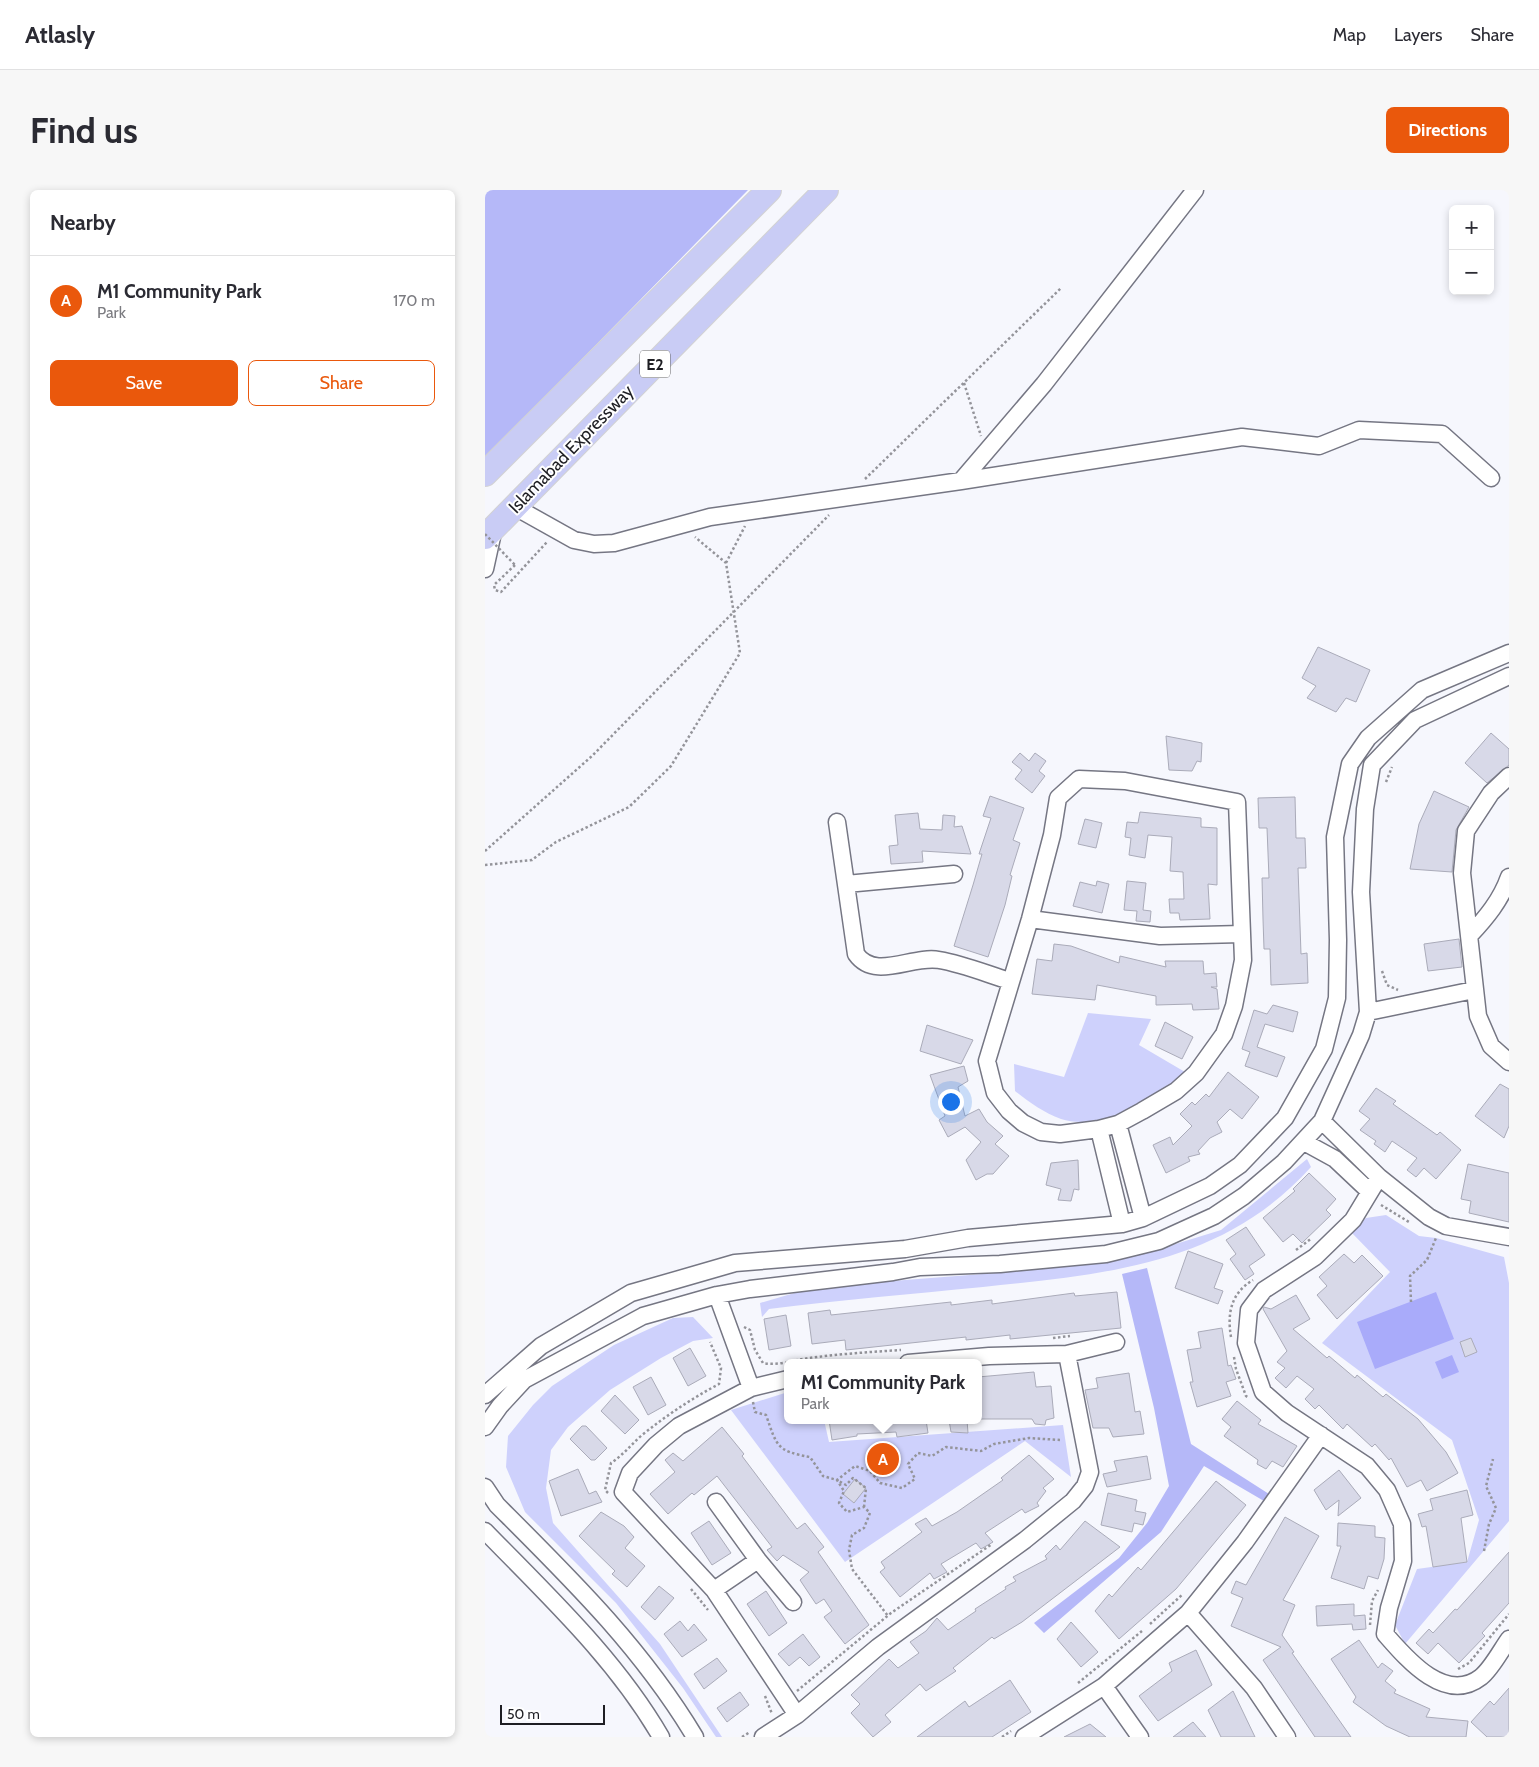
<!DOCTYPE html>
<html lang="en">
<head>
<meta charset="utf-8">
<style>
	body { margin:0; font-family:Cabin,sans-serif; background:#f7f7f7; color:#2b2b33 }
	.controls { position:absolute; right:15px; top:15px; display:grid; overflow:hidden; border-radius:8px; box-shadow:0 2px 8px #0003 }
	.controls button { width:45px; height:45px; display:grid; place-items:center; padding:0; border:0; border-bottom:1px solid #e1e1e2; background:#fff; color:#2b2b33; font:25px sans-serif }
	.scale { position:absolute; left:15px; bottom:12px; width:105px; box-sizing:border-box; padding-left:5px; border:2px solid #1e1e23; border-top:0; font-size:14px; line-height:18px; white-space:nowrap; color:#1e1e23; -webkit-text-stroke:4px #fff; paint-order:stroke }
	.you { position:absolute; left:465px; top:911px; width:18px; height:18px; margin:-12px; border:4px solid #fff; border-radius:50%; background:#1a73e8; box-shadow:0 0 0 8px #1a73e833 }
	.badge { display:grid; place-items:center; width:32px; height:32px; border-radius:50%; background:#ea580c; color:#fff; font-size:16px; font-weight:700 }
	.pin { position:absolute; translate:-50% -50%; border:2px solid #fff; box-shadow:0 1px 5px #0006 }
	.popup { position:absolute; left:299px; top:1169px; width:198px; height:65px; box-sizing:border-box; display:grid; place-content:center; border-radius:8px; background:#fff; filter:drop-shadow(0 1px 4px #0005); font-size:16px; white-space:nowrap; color:#7c7c81 }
	.popup b { font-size:19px; color:#2b2b33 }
	.popup::after { content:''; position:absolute; left:50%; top:100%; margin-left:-10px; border:10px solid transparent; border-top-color:#fff }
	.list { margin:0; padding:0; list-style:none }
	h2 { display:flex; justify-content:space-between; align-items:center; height:65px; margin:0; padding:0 20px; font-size:21px }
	h2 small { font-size:16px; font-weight:400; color:#7c7c81 }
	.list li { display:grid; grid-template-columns:32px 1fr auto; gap:15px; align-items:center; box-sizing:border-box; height:90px; padding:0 20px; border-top:1px solid #e1e1e2 }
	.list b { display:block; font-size:19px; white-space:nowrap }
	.list p { margin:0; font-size:16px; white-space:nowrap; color:#7c7c81 }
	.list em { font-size:16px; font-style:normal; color:#7c7c81 }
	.actions { display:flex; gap:10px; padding:15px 20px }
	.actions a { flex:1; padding:11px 0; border:1px solid #ea580c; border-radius:8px; text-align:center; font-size:18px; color:#ea580c }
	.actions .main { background:#ea580c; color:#fff }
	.map { position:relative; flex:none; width:1024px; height:1547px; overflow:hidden; border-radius:8px }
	header { display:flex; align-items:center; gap:30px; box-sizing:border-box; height:70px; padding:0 25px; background:#fff; border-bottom:1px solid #e1e1e2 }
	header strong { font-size:24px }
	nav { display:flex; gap:28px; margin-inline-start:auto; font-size:18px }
	.intro { display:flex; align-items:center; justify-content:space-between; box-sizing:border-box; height:120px; padding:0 30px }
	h1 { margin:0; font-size:35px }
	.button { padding:12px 22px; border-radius:8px; background:#ea580c; color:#fff; font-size:18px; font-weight:700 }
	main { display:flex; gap:30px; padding:0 30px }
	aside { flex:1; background:#fff; border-radius:8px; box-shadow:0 2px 8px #0003 }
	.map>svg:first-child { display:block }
	.green { fill:#ced1fc }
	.forest { fill:#b5b8f8 }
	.water { fill:#a9abfa }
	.building { fill:#d8d9e8; stroke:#aaabb9 }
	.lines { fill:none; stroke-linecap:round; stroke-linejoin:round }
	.minor-casing { stroke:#757683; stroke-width:19 }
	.highway-casing { stroke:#d2d2d3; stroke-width:26 }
	.path { stroke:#94949a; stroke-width:2.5; stroke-dasharray:2.5 2.5; stroke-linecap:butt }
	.minor { stroke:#fff; stroke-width:16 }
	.highway { stroke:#c9ccf5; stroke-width:24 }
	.path-bridge { stroke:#94949a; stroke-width:2.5; stroke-dasharray:2.5 2.5; stroke-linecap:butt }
	.labels { text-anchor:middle; stroke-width:4; stroke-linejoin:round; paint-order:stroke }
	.shield { fill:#fff; stroke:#626265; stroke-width:1 }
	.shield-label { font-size:16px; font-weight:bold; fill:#1e1e23 }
	.street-label { font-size:18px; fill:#1e1e23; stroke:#fff }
</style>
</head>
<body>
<header>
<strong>Atlasly</strong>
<nav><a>Map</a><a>Layers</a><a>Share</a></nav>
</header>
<div class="intro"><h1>Find us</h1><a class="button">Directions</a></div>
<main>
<aside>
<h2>Nearby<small></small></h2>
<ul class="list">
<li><span class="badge">A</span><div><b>M1 Community Park</b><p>Park</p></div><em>170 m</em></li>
</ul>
<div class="actions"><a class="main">Save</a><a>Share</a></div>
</aside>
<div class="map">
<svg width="1024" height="1547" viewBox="0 0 1024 1547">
	<rect width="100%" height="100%" fill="#f6f7fd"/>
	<path class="green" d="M 603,823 L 666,829 L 654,855 L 700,882 C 675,910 615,942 576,929 C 559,923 544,912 530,901 L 529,874 L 579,887 Z
		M 822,969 L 826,977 C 738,1075 621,1084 498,1097 C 426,1104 355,1110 284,1119 L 277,1127 L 275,1113 L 330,1097 L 535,1081 L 617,1071 L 668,1061 L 736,1040 Z
		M 901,1025 L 934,1046 L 951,1048 L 1019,1067 L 1024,1093 L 1024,1331 L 920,1454 L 910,1435 L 932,1379 L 982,1372 L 994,1330 L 967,1250 L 837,1153 L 905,1082 L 866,1042 L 881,1028 Z
		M 208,1127 L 228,1148 L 208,1151 L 176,1168 L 125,1200 L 83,1237 L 66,1260 L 61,1298 L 68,1333 L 175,1454 L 237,1547 L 231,1547 L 198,1498 L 131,1413 L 40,1322 L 21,1277 L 23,1246 L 48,1215 L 67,1196 L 129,1155 L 188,1128 Z
		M 303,1202 L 303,1230 L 339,1230 L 344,1252 L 578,1235 L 586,1287 L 540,1251 L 360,1372 L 246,1220 Z"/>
	<path class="forest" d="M 0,0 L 263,0 L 0,268 Z
		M 662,1078 L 706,1254 L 784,1304 L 779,1311 L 719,1276 L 676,1342 L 559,1443 L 549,1433 L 634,1368 L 662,1333 L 684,1296 L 669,1218 L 637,1084 Z"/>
	<path class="water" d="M 951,1102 L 969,1149 L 890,1179 L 872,1132 Z
		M 967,1165 L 974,1182 L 957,1189 L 950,1172 Z"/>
	<path class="building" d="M 833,457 L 885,480 L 871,512 L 861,508 L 851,522 L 822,508 L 831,496 L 817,488 Z
		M 1006,543 L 1024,559 L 1024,575 L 1002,593 L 980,573 Z
		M 681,546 L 717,553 L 716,572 L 712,571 L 707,581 L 684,580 Z
		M 535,563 L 544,571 L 550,563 L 561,571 L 554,581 L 560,586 L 547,603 L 530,589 L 537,580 L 527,572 Z
		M 949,601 L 984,617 L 971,640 L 967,682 L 925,679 L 934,634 Z
		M 505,606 L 539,618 L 528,650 L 535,653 L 525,685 L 527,686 L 520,715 L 503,767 L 469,756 L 488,695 L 497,664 L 494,664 L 506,628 L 498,626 Z
		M 810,607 L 811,648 L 820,648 L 821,678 L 813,678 L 816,764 L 822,763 L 823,793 L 786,795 L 785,759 L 779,759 L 778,729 L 777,688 L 784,688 L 782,638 L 774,638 L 773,608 Z
		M 655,622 L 716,628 L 716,637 L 732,638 L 732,695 L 723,694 L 725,729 L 695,730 L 694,723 L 685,723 L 684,709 L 699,709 L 698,682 L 685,681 L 687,647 L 663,645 L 660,668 L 644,665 L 646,648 L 640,647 L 642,632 L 653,633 Z
		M 433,623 L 435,639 L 457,640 L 458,625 L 470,626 L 469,637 L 477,636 L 486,664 L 437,661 L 438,672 L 406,674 L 404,656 L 413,655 L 410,625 Z
		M 600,629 L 617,633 L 611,658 L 593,654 Z
		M 612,691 L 624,694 L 617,723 L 588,716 L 595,692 L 611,696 Z
		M 642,691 L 661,693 L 658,720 L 666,721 L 665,732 L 651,731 L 652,721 L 639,720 Z
		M 974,749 L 977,777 L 943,781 L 939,754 Z
		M 569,754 L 586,756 L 634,773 L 635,766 L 681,777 L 680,771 L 718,771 L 719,784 L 731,783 L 732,797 L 726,797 L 732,799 L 734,819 L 708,820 L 707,814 L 671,815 L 671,806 L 612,795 L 610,810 L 547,804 L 552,769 L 567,771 Z
		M 788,815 L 813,822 L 808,842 L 780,834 L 772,857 L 800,867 L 792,887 L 760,876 L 765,862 L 757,859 L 769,820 L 782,824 Z
		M 680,832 L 708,847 L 697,869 L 670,856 Z
		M 442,835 L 488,850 L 476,874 L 435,861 Z
		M 479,876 L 483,891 L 473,897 L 480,926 L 494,919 L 502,932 L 518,946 L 510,954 L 524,966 L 508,984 L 502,984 L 491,990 L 481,970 L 496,952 L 480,937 L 463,947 L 454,930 L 460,926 L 445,885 Z
		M 743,882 L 774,907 L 757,929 L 745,919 L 732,932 L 737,942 L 725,948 L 713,961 L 715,964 L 703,967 L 705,971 L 681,983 L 668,955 L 685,947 L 688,955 L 707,936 L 695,924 L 707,912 L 710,915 L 721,904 L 724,907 Z
		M 1015,894 L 1024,899 L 1024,936 L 1019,948 L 990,926 Z
		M 891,898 L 911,911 L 908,914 L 952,945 L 955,942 L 976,960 L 951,989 L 939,978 L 931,987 L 922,980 L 932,968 L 907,951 L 900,962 L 889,954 L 891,951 L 875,940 L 885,929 L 874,921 Z
		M 593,970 L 594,1000 L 589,999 L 586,1011 L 573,1010 L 576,999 L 561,995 L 566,973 Z
		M 983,974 L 1024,983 L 1024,1032 L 984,1023 L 986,1011 L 976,1009 Z
		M 824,983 L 851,1009 L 841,1020 L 846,1025 L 817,1053 L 808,1044 L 798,1052 L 778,1028 L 810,1001 L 808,999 Z
		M 761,1037 L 780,1065 L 764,1076 L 769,1084 L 760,1090 L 745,1069 L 751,1064 L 741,1050 Z
		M 703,1061 L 738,1074 L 729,1098 L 738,1101 L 733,1114 L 690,1098 Z
		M 859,1064 L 869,1073 L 877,1065 L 898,1086 L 852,1129 L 832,1105 L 842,1096 L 834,1087 Z
		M 632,1102 L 636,1138 L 525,1149 L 525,1145 L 481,1150 L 481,1147 L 361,1160 L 360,1150 L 327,1154 L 323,1123 L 345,1120 L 346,1125 L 466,1112 L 466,1115 L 507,1110 L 507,1114 L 589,1103 L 590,1106 Z
		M 811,1105 L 825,1129 L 808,1139 L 842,1168 L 844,1166 L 870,1188 L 872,1185 L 898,1207 L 901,1204 L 933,1229 L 961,1262 L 973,1283 L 942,1301 L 936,1290 L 922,1297 L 906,1268 L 904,1270 L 890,1254 L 887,1257 L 862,1234 L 858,1239 L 834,1215 L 830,1219 L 820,1209 L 829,1199 L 812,1186 L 801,1198 L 790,1188 L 800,1178 L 792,1172 L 802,1161 L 778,1119 L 779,1117 L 786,1119 Z
		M 301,1125 L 306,1156 L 284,1160 L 279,1129 Z
		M 737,1138 L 743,1176 L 746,1175 L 751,1189 L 741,1192 L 746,1206 L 712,1217 L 705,1192 L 708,1192 L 702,1160 L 716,1158 L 713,1142 Z
		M 986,1148 L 992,1162 L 980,1167 L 975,1152 Z
		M 205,1158 L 221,1186 L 203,1196 L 188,1168 Z
		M 549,1182 L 551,1197 L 566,1196 L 569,1228 L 561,1230 L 560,1235 L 550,1234 L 547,1229 L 493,1229 L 493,1187 Z
		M 644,1183 L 650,1222 L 655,1221 L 659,1244 L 628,1247 L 624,1238 L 608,1238 L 600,1200 L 613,1198 L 611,1188 Z
		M 166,1187 L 181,1215 L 163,1225 L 148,1197 Z
		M 130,1205 L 154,1230 L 140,1244 L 116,1221 Z
		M 752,1211 L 776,1230 L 773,1234 L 812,1256 L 798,1277 L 787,1271 L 781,1279 L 772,1274 L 773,1270 L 739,1246 L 746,1237 L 737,1229 Z
		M 344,1230 L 441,1230 L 443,1243 L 412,1247 L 411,1242 L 372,1244 L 372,1246 L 347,1250 Z
		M 464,1230 L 482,1230 L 483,1243 L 466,1242 Z
		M 97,1236 L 101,1236 L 122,1258 L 110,1270 L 106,1270 L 85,1249 Z
		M 237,1237 L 259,1264 L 257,1266 L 312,1339 L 320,1333 L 339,1357 L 333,1362 L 384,1435 L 360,1454 L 339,1427 L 347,1421 L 339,1409 L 331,1414 L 315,1390 L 324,1382 L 298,1365 L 292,1371 L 282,1360 L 287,1357 L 232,1286 L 209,1305 L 207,1303 L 183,1324 L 165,1304 L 190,1282 L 180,1270 L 188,1263 L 198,1271 Z
		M 544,1265 L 569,1289 L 558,1298 L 561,1301 L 552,1313 L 554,1316 L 540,1323 L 537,1319 L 500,1343 L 508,1352 L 496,1359 L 491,1353 L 456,1374 L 462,1382 L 449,1389 L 445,1383 L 415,1407 L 395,1382 L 400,1378 L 396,1372 L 437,1342 L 430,1334 L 441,1328 L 447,1336 L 472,1322 L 518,1290 L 516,1288 Z
		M 662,1266 L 666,1289 L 622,1297 L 618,1284 L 632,1281 L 629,1271 Z
		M 93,1279 L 104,1304 L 111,1301 L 117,1312 L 76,1326 L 64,1291 Z
		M 854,1280 L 876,1308 L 853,1326 L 854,1310 L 841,1320 L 829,1300 Z
		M 370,1289 L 381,1298 L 369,1313 L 358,1304 Z
		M 731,1291 L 761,1315 L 691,1399 L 634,1449 L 610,1421 L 624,1404 L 627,1407 L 653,1377 L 656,1380 Z
		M 982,1300 L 988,1325 L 976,1328 L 982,1372 L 948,1377 L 941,1336 L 937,1337 L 933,1324 L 948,1320 L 945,1309 Z
		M 623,1303 L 652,1310 L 650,1321 L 661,1323 L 658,1335 L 649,1333 L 647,1342 L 616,1335 Z
		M 116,1322 L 139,1336 L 149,1347 L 140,1358 L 160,1376 L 142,1397 L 127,1384 L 130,1381 L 94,1346 Z
		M 800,1327 L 834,1346 L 798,1410 L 810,1415 L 797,1445 L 809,1462 L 807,1463 L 866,1547 L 830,1547 L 778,1470 L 796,1457 L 746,1436 L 758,1408 L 746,1403 L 751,1391 L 761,1395 Z
		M 224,1331 L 246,1363 L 227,1375 L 206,1343 Z
		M 600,1331 L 635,1357 L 537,1432 L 509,1449 L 507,1447 L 468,1478 L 471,1481 L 441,1501 L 435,1494 L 400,1525 L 406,1532 L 388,1547 L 366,1523 L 375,1514 L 366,1505 L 404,1469 L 413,1478 L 434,1463 L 425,1452 L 441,1441 L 452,1428 L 463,1440 L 491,1421 L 490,1419 L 521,1399 L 520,1397 L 531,1391 L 528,1387 L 562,1369 L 560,1366 L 571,1355 L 575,1360 Z
		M 853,1333 L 890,1336 L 890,1347 L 900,1348 L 899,1369 L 893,1389 L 883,1386 L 879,1399 L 846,1388 L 856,1356 L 852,1356 Z
		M 1024,1362 L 1024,1413 L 997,1443 L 1000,1446 L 974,1473 L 953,1453 L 943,1464 L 931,1453 L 944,1439 L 948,1443 L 970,1419 L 972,1420 Z
		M 174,1396 L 189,1408 L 170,1430 L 156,1417 Z
		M 281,1401 L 302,1433 L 284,1446 L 262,1414 Z
		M 869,1414 L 869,1426 L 880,1425 L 881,1439 L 868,1440 L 867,1434 L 832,1436 L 831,1416 Z
		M 195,1431 L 203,1441 L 209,1434 L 222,1450 L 197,1467 L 179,1444 Z
		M 586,1432 L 613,1462 L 596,1477 L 572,1449 Z
		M 318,1444 L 335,1467 L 324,1476 L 315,1467 L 304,1476 L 293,1464 Z
		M 874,1450 L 893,1478 L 897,1473 L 908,1481 L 900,1491 L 911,1500 L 909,1503 L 945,1519 L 941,1527 L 983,1531 L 981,1547 L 925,1547 L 901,1536 L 868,1512 L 871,1507 L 846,1469 Z
		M 711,1460 L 727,1495 L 673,1531 L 654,1506 L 687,1481 L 684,1473 Z
		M 232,1468 L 242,1481 L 219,1499 L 209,1484 Z
		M 525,1490 L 546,1522 L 507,1547 L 432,1547 L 480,1511 L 484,1517 Z
		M 1024,1498 L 1024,1547 L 1002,1547 L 986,1532 L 1005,1511 L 1009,1515 Z
		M 748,1501 L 770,1547 L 736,1547 L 723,1520 Z
		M 255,1502 L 264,1515 L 242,1532 L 232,1518 Z
		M 708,1532 L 721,1547 L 688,1547 Z
		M 605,1534 L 621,1547 L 579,1547 Z"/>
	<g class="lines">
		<defs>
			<path id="minor" d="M 476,291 L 559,194 L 710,0
				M 30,317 L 89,350 L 109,354 L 129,353 L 225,327 L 476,291 L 757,247 L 834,256 L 874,240 L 957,244 L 1006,288
				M 0,379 L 9,338
				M 1024,586 L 1006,603 L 981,641 L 977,683 L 993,826 L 1006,856 L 1024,872
				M 594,589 L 640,591 L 752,612 L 758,770 L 749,816 L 739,844 L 711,883 L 691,901 L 657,921 L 633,934 L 614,939 L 575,944 L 556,942 L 538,933 L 524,921 L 510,903 L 502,871 L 545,729 L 567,645 L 573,608 Z
				M 352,632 L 371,764 C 390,791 427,765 454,770 C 478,774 502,784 525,791
				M 361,694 L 469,684
				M 545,729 L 675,746 L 757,744
				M 985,745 C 1001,728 1016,710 1024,687
				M 883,822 L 989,800
				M 837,931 L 894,987
				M 633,934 L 658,1028
				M 614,939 L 637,1034
				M 819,952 L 850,969 L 885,1002
				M 1024,1047 L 961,1036 L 944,1027 L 894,987 L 868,1030 L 830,1067 L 779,1100 L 764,1120 L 761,1153 L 778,1202 L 802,1223 L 882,1276 L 902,1300 L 917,1334 L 918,1371 L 904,1418 L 900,1444 C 921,1468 960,1515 996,1487 C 1007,1478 1016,1460 1024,1449
				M 232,1105 L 266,1198
				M 582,1164 L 631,1152
				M 303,1189 L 266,1198 L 194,1236 L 171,1255 L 145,1283 L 138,1302 L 229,1400 L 312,1525 L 393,1457 L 540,1350 L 588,1311 L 600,1296 L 605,1282 L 582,1164 L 504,1166 L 423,1173
				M 0,1205 L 56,1156 L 146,1103 L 250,1073 L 420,1059 L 483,1048 L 637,1034 L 658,1028 L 725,996 L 755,975 L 800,928 L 839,859 L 852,808 L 853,750 L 850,647 L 865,574 L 883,548 L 937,500 L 1024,463
				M 0,1237 L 15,1216 L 39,1190 L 158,1126 L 232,1105 L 265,1099 L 408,1082 L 435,1077 L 515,1074 L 621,1064 L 674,1051 L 729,1026 L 759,1006 L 799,972 L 837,931 L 876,845 L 883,822 L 876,702 L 880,619 L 887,575 L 930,530 L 1024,486
				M 0,1297 L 12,1315 C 85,1388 156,1457 210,1547
				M 231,1312 L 273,1370 L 308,1412
				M 0,1341 C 63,1406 130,1468 176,1547
				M 229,1400 L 273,1370
				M 703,1423 L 769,1498 L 802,1547
				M 619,1496 L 655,1547
				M 278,1547 L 312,1525
				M 539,1547 L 619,1496 L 703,1423 L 760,1352 L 836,1245"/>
			<path id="highway" d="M 0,284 L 284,0
				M 0,347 L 341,0"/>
		</defs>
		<use href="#minor" class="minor-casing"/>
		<use href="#highway" class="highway-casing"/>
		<path class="path" d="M 479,193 L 496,246
			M 380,289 L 576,98
			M 241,373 L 260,336
			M 30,375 L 9,395 L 10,400 L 16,402 L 62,352
			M 901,592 L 907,577
			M 0,661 L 107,566 L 344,325
			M 0,675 L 47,670 L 71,652 L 144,617 L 186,576 L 255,463 L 241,373 L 210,347
			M 897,781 L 902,795 L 913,800
			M 896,1015 L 924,1032
			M 811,1060 L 827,1048
			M 926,1112 L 925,1086 L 942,1070 L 951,1048
			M 259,1137 L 265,1140 L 270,1160 L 278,1173 C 293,1176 309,1170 324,1168 C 354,1164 385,1162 416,1160
			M 746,1147 C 742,1123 746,1103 768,1090
			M 568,1148 L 585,1146
			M 749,1167 L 751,1179 L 761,1206 L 764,1208
			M 268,1212 L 270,1222 L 281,1225 C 292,1256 291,1261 325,1267 L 338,1286 L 352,1290 L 370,1276 L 385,1281 L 395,1293 L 417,1298 L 430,1289 L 423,1274 L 433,1263 L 447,1266 L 461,1257 L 496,1261 L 509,1254 L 544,1248 L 575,1250
			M 123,1303 L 120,1300 L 126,1273 C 138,1265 146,1255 157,1245 C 182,1225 206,1209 234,1194 L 236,1178 L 225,1152
			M 379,1317 L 381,1298 L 368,1288 L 361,1295 L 352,1290 L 359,1301 L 354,1313 L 362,1322 L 379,1317 L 385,1323 L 379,1338 L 367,1345 L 364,1360 L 367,1379 L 403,1426
			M 999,1361 L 1004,1334 L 1011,1318 L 1001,1296 L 1008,1269
			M 206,1399 L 223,1420
			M 665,1434 L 698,1404
			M 885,1435 L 887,1411 L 893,1400
			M 973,1479 L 984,1473 L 1024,1424
			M 593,1493 L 657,1441
			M 312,1501 L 406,1423 L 507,1354
			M 280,1506 L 287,1524
			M 257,1547 L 265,1542
			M 517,1547 L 526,1541"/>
		<use href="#minor" class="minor"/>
		<use href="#highway" class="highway"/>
		<path class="path-bridge" d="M 0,344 L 30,375"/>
	</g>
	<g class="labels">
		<rect class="shield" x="155" y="160.5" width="30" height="27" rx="4"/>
		<g class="shield-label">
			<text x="170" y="180">E2</text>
		</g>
		<g class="street-label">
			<text transform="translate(86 259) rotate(-46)" y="6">Islamabad Expressway</text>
		</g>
	</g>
</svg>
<div class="controls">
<button>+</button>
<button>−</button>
</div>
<div class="scale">50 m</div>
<div class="you"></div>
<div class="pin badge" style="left:398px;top:1269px">A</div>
<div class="popup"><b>M1 Community Park</b>Park</div>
</div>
</main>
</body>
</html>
